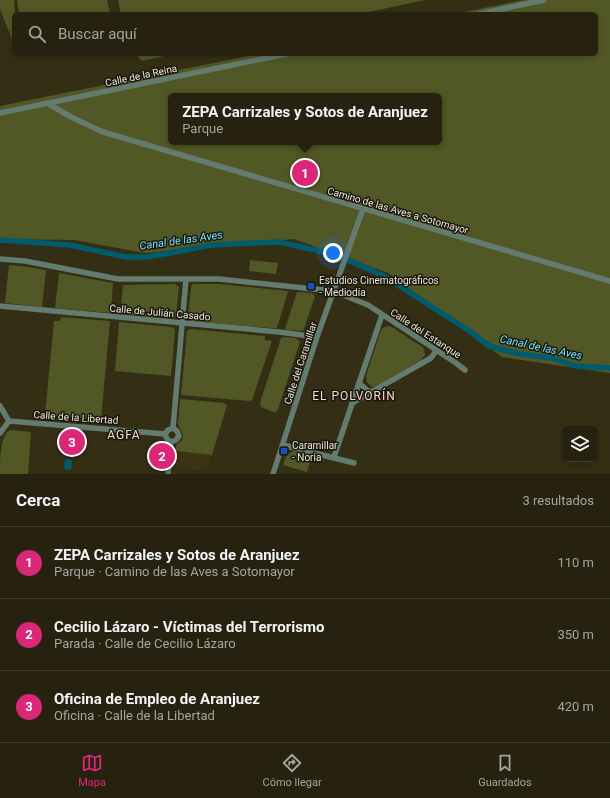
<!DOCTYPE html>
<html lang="es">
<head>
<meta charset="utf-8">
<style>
	body { margin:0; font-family:Roboto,sans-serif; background:#332f1e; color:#f1f3f6 }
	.controls { position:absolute; right:12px; bottom:12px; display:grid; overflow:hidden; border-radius:6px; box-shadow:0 2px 6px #0003 }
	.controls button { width:36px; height:36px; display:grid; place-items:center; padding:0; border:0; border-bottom:1px solid #433f30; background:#272210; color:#f1f3f6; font:20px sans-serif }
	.you { position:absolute; left:333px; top:253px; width:14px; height:14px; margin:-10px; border:3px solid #fff; border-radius:50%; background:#1a73e8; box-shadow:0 0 0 6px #1a73e833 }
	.badge { display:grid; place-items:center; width:26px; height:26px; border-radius:50%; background:#db2777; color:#fff; font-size:13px; font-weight:700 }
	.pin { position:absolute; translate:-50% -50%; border:2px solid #fff; box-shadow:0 1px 4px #0006 }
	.popup { position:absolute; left:168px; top:93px; width:274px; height:52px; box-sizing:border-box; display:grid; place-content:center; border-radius:6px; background:#272210; filter:drop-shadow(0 1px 3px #0005); font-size:13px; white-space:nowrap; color:#a4a49f }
	.popup b { font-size:15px; color:#f1f3f6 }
	.popup::after { content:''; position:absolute; left:50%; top:100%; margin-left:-8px; border:8px solid transparent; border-top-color:#272210 }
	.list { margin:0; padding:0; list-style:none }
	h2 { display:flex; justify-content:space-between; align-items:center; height:52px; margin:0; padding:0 16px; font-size:17px }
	h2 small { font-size:13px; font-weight:400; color:#a4a49f }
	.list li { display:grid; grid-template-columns:26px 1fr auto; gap:12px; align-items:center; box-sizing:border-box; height:72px; padding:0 16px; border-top:1px solid #433f30 }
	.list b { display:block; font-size:15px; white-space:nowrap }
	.list p { margin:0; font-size:13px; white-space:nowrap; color:#a4a49f }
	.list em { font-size:13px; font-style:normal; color:#a4a49f }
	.icon { flex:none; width:22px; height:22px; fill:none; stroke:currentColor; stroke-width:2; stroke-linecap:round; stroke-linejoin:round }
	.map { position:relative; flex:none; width:610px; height:474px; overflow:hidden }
	.search { position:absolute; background:#272210; box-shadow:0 2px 6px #0003; left:12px; right:12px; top:12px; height:44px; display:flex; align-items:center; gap:10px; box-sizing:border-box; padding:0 14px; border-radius:6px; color:#a4a49f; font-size:15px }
	.sheet { height:268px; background:#272210 }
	nav { display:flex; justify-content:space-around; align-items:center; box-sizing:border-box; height:56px; border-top:1px solid #433f30; background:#272210; font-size:11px; color:#a4a49f }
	nav a { display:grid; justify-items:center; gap:2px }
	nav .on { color:#db2777 }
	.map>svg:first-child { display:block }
	.built { fill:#3b3312 }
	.green { fill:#515825; fill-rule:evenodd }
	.water { fill:#005c6c }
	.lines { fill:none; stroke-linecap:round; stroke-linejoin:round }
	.canal { stroke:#005c6c; stroke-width:5.5 }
	.street { stroke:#637c6f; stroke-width:5.5 }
	.transit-dot { fill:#1a4fb4; stroke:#19160b; stroke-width:1.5 }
	.labels { text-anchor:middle; stroke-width:3; stroke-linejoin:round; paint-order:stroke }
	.street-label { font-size:10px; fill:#ece8d9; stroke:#19160b }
	.poi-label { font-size:10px; fill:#ece8d9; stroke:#19160b; text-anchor:start }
	.water-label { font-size:11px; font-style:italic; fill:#74e2fd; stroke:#19160b }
	.quarter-label { font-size:12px; letter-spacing:1px; fill:#f9d6cf; stroke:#19160b }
</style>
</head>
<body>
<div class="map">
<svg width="610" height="474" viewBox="0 0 610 474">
	<rect width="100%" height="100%" fill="#342e15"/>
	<path class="built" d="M 176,451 L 212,455 L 207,468 L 205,471 L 174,468 Z"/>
	<path class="green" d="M 0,0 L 14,0 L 15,14 L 14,14 L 14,42 L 13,42 L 0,9 Z
		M 17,0 L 107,0 L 110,14 L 19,14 Z
		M 118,0 L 425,0 L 360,14 L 121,14 Z
		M 523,0 L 610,0 L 610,373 L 502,357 L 388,273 L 294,239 L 145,253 L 74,240 L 0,239 L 0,106 L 258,54 L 596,54 L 596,14 L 454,14 ZM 171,96 L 439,96 L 439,142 L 171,142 Z
		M 138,54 L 173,54 L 142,61 L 139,58 Z
		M 250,260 L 278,263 L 276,274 L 249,271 Z
		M 9,265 L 28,267 L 46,270 L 42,307 L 5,303 Z
		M 59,273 L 113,283 L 111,313 L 55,308 Z
		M 175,284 L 179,287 L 176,316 L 174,319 L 120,314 L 123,285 Z
		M 193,284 L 219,284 L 287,291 L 288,292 L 277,328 L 270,328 L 190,321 L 188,317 L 191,287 Z
		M 297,292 L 312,293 L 315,296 L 304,329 L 302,331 L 286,330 L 285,329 Z
		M 61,317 L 110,321 L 101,420 L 45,415 L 54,321 L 60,321 Z
		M 119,322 L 171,327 L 174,328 L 175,331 L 171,376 L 115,371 Z
		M 388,326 L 392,327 L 424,348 L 425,355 L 421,360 L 378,385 L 372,387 L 367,382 L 366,376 L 381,330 L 384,327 Z
		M 191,329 L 265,336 L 265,340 L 272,341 L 252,400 L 249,401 L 181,395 L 187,332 L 188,330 Z
		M 283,337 L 296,338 L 300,342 L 278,409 L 276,412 L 273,412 L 261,407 L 260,403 L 281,338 Z
		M 180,399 L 224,403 L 227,405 L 212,455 L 176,451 L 176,445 L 182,440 L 183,435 L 178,424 Z
		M 10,430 L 31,432 L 28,474 L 0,474 C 0,461 0,435 10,430 Z
		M 294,451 L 312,456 L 307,472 L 283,465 L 287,454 Z"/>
	<path class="water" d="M 65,459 L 72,460 L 71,470 L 64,469 Z"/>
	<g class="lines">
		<path class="canal" d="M 0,240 L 69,245 L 126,257 L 146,257 L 165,254 L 212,245 L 279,242 L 329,253 L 340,257
			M 348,260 L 384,276 L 471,332 L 489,346 L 519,354 L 551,358 L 576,366 L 610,368"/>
		<path class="street" d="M 479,14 L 544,0
			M 47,103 L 71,117 L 103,132 L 610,281
			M 0,113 L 286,54
			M 0,259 L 25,261 L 118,279 L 219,279 L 333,291 L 368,305 L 456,363 L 465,370
			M 0,306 L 279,332 L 317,337
			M 359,383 L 367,390 L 372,393
			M 352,403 L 431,358 L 436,351
			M 0,406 L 9,421 L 0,433
			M 9,421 L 165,434
			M 173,428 L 186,279
			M 171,442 L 176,440 L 179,436 L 177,431 L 173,428
			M 171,442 L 167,439 L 165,434 L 168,430 L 173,428
			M 283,445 L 354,463
			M 334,457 L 382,315
			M 168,474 L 171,442
			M 273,474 L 317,337 L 363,209"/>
	</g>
	<g class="transit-dot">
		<rect x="307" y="282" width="8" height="8" rx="2"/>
		<rect x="280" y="447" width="8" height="8" rx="2"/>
	</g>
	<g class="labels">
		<g class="street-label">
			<text transform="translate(141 75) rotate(-12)" y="4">Calle de la Reina</text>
			<text transform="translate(398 210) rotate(16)" y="4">Camino de las Aves a Sotomayor</text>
			<text transform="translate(160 312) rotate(5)" y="4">Calle de Julián Casado</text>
			<text transform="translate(426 333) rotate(33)" y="4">Calle del Estanque</text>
			<text transform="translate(300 363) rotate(-72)" y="4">Calle del Caramillar</text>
			<text transform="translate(76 417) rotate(4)" y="4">Calle de la Libertad</text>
		</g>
		<g class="poi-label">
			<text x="319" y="284">Estudios Cinematográficos<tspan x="319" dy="12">- Mediodía</tspan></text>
			<text x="292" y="449">Caramillar<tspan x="292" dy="12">- Noria</tspan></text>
		</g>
		<g class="water-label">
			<text transform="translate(181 240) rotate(-8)" y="4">Canal de las Aves</text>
			<text transform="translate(541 347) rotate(12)" y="4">Canal de las Aves</text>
		</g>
		<g class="quarter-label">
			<text x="354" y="400">EL POLVORÍN</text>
			<text x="124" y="439">AGFA</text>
		</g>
	</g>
</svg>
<div class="controls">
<button><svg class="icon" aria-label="layers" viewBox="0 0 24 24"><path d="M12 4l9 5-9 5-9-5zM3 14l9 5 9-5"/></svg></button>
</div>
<div class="you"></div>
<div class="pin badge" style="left:305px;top:173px">1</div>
<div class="popup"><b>ZEPA Carrizales y Sotos de Aranjuez</b>Parque</div>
<div class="pin badge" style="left:162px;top:456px">2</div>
<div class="pin badge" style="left:72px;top:442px">3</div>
<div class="search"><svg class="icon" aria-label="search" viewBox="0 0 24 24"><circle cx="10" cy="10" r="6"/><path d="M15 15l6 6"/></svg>Buscar aquí</div>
</div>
<section class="sheet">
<h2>Cerca<small>3 resultados</small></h2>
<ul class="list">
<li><span class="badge">1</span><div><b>ZEPA Carrizales y Sotos de Aranjuez</b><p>Parque · Camino de las Aves a Sotomayor</p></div><em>110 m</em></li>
<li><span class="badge">2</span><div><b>Cecilio Lázaro - Víctimas del Terrorismo</b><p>Parada · Calle de Cecilio Lázaro</p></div><em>350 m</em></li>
<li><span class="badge">3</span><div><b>Oficina de Empleo de Aranjuez</b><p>Oficina · Calle de la Libertad</p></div><em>420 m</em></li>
</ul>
</section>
<nav>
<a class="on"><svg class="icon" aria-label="map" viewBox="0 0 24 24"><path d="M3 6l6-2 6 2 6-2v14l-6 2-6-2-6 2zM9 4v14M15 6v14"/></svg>Mapa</a>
<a><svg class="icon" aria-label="directions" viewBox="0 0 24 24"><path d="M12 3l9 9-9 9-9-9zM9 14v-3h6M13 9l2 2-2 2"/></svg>Cómo llegar</a>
<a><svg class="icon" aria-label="saved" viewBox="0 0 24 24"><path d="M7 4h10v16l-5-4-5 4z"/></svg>Guardados</a>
</nav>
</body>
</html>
